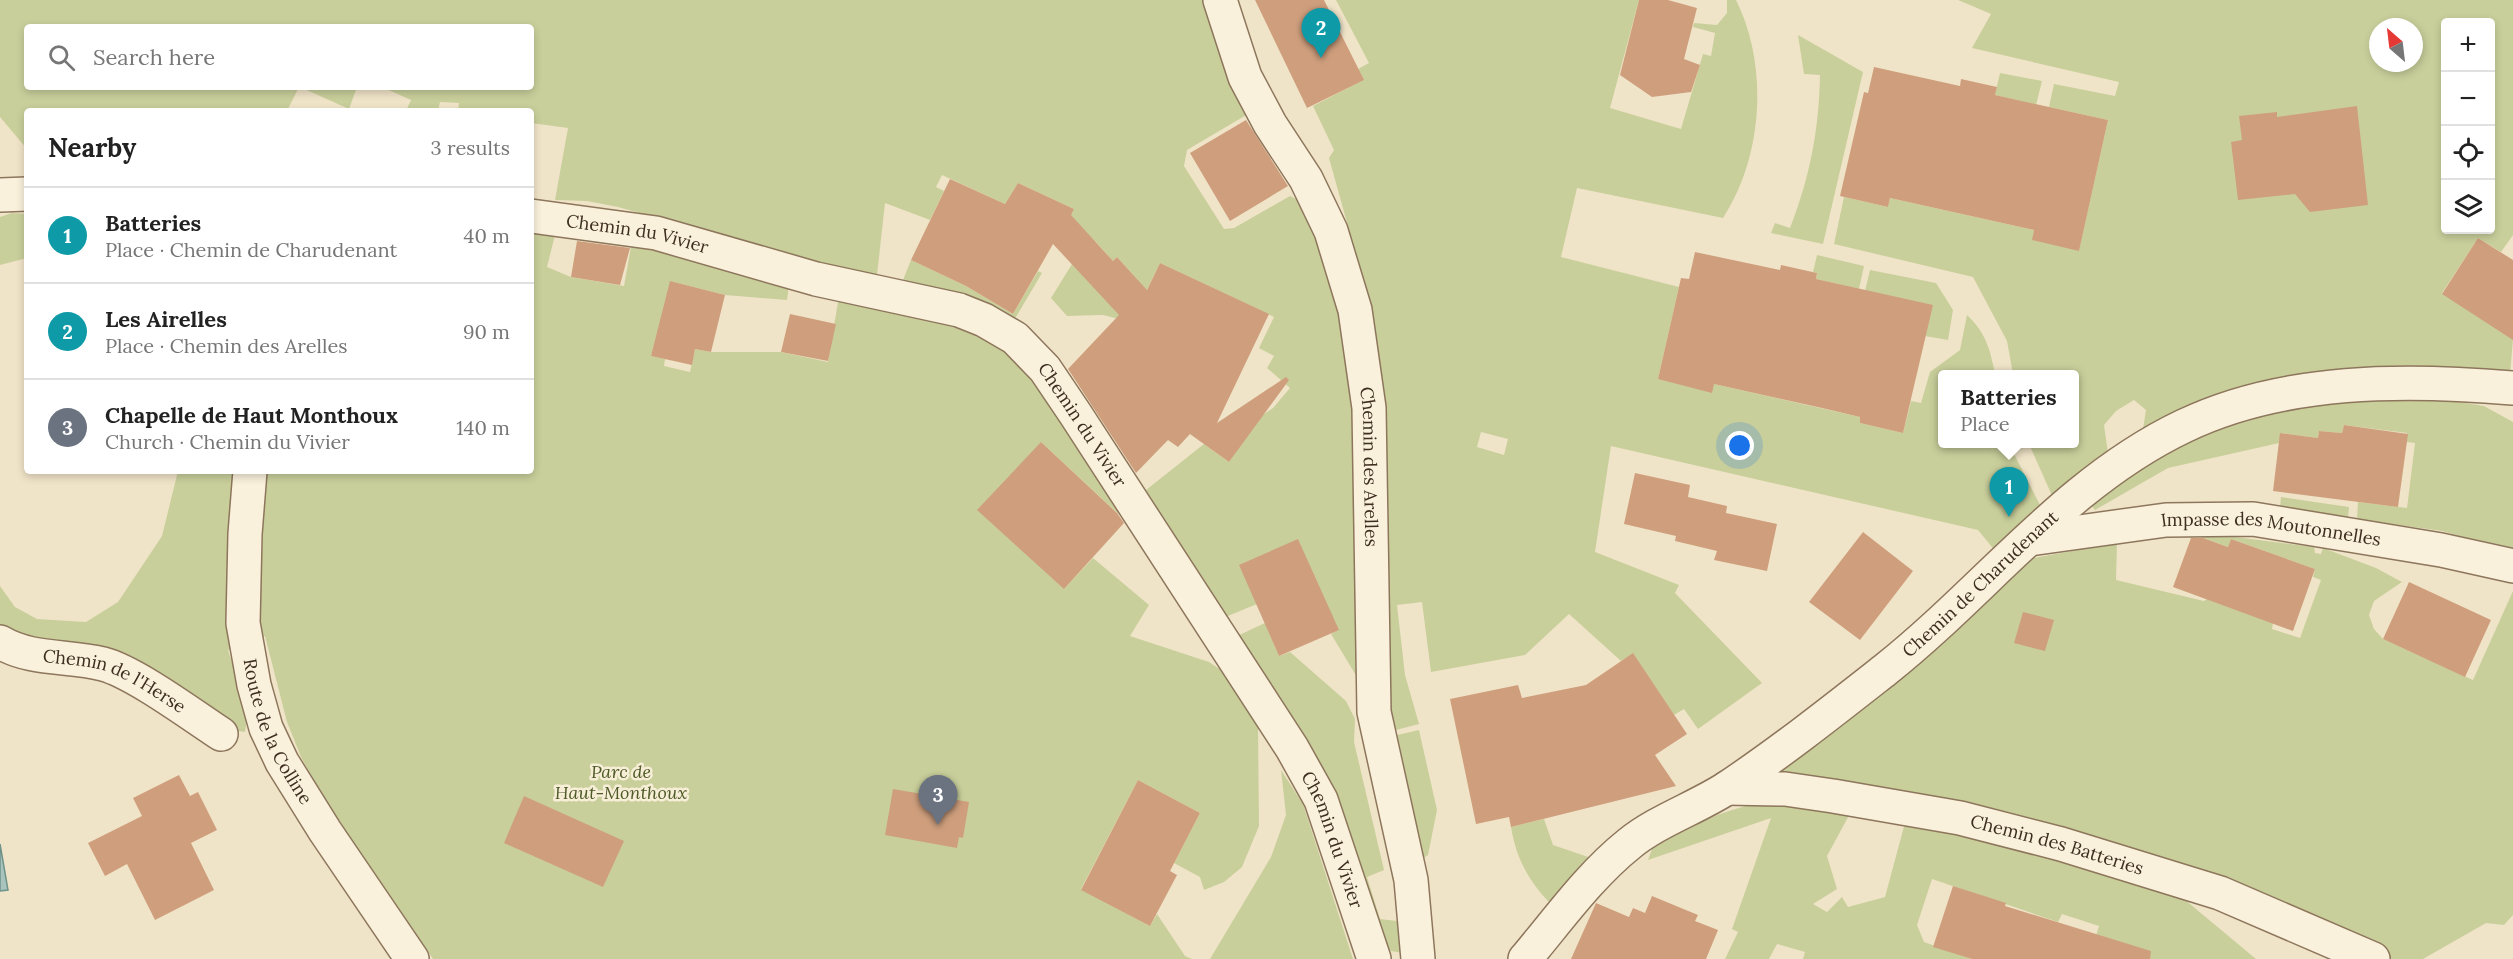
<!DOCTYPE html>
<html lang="en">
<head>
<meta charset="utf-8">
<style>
	body { margin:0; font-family:Lora,serif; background:#f6f6f6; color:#222 }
	.controls { position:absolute; right:18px; top:18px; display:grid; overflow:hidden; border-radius:6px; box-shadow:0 3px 9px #0003 }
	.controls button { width:54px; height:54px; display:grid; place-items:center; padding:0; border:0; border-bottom:2px solid #e0e0e0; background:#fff; color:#222; font:30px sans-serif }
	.compass { position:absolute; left:2369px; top:18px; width:54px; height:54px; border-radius:50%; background:#fff; box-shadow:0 3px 9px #0003; rotate:332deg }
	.you { position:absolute; left:1740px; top:446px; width:21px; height:21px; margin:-15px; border:4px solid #fff; border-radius:50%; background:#1a73e8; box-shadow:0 0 0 9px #1a73e833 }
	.badge { display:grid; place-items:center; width:39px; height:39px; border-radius:50%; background:#9e2a2b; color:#fff; font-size:20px; font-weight:700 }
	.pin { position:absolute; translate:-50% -50px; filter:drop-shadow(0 2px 3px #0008) }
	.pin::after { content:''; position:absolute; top:32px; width:21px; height:18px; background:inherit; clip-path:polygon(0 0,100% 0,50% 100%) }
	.popup { position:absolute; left:1938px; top:370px; width:141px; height:78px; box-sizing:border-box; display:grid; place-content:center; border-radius:6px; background:#fff; filter:drop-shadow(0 2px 4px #0005); font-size:20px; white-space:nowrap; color:#767676 }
	.popup b { font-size:22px; color:#222 }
	.popup::after { content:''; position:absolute; left:50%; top:100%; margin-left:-12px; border:12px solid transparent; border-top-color:#fff }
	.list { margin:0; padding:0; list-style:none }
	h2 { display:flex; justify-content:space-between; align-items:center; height:78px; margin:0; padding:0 24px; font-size:26px }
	h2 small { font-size:20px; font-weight:400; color:#767676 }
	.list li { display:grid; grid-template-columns:39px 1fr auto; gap:18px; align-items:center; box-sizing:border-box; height:96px; padding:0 24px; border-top:2px solid #e0e0e0 }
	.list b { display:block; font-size:22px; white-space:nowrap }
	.list p { margin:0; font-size:20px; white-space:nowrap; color:#767676 }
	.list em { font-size:20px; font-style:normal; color:#767676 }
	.icon { flex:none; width:33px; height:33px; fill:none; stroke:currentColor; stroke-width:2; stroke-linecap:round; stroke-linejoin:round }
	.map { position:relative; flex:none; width:2513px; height:959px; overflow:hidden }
	.search { position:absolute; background:#fff; box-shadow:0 3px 9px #0003; left:24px; top:24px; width:510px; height:66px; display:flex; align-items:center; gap:15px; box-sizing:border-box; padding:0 21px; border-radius:6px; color:#767676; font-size:22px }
	.panel { position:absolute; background:#fff; box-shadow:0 3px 9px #0003; left:24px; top:108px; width:510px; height:366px; border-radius:6px }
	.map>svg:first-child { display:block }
	.green { fill:#c9cf9b; fill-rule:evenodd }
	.water { fill:#a9c4bc; stroke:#6f938a; stroke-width:1.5 }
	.building { fill:#cf9f7d }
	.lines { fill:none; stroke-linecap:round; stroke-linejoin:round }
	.pedestrian-casing { stroke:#8d765c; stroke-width:36 }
	.minor-casing { stroke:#8d765c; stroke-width:36 }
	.pedestrian { stroke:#faf1dc; stroke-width:33 }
	.minor { stroke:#faf1dc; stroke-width:33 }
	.labels { text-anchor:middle; stroke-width:5; stroke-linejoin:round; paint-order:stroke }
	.street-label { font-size:18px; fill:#3d2e20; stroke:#f7eed8 }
	.park-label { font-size:18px; font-style:italic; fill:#4d5a26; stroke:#f7eed8 }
</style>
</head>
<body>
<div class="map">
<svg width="2513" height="959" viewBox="0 0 2513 959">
	<rect width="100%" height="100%" fill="#f0e4c8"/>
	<path class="green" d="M 0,0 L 1211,0 L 1248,114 L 1187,150 L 1184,166 L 1224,229 L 1234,228 L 1290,196 L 1304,203 L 1314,225 L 1351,356 L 1360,682 L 1331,634 L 1338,630 L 1257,604 L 1223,618 L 1177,547 L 1146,490 L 1204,444 L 1229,462 L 1258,418 L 1273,408 L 1290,388 L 1267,368 L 1274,356 L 1259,348 L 1274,317 L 1160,263 L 1131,322 L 1103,315 L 1067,316 L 1051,298 L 1072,264 L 1138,280 L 1117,257 L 1113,261 L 1096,242 L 1059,234 L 1074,209 L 1018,183 L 1005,204 L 942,175 L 936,187 L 944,191 L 930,220 L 885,203 L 877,275 L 834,267 L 618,207 L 587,201 L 555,200 L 568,128 L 531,123 L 531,111 L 458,111 L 459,103 L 440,102 L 438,111 L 406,111 L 411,100 L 382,87 L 531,87 L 531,27 L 27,27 L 27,87 L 299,87 L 287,111 L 27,111 L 27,149 L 0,117 Z
		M 1336,0 L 1639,0 L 1610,108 L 1681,129 L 1703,54 L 1711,56 L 1715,33 L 1693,27 L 1694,23 L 1717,25 L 1727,13 L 1727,0 L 1736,0 C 1769,66 1763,157 1723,218 L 1577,188 L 1561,257 L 1679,287 L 1658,379 L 1714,384 L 1860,417 L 1860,423 L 1903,433 L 1911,401 L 1921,403 L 1930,372 L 1960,350 L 1967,315 C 1986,333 1990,349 1995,374 L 1943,374 L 1943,444 L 2009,444 L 2042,509 L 1996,552 L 1978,530 L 1611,446 L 1595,552 L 1679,585 L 1675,593 L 1762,683 L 1698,729 L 1684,709 L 1674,715 L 1633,654 L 1621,661 L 1569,614 L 1525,655 L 1431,672 L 1422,602 L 1397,605 L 1405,675 L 1419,724 L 1392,731 L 1385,699 L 1382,439 L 1379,356 L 1369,302 L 1329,158 L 1334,150 L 1313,106 L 1363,80 L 1358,69 L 1369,63 ZM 1481,432 L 1508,439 L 1504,455 L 1477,447 Z
		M 1958,0 L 2513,0 L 2513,235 L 2501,252 L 2478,238 L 2442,293 L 2513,339 L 2510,374 L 2246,392 L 2143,429 L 2146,410 L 2134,400 L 2116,411 L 2104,425 L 2108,453 L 2054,500 L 2029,444 L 2075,444 L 2075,374 L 2013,374 L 2007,341 L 1973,277 L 1834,244 L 1844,197 L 1888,207 L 1890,198 L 2034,230 L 2033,240 L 2079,250 L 2108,120 L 2049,107 L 2054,84 L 2115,96 L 2119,82 L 1972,48 L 1991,14 ZM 2446,22 L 2490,22 L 2490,230 L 2446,230 ZM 2378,27 L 2414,27 L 2414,63 L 2378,63 Z
		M 1798,35 L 1863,72 L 1823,244 L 1771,233 L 1775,223 L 1790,228 C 1810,177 1819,129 1820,75 L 1804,74 Z
		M 2000,73 L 2042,81 L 2036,105 L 1995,95 Z
		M 300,87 L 357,87 L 349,109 Z
		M 12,213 L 27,214 L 27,258 L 0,265 L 0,217 Z
		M 531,230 L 556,231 L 547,267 L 571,277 L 624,286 L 632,241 L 789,285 L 787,300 L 725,295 L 673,282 L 651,356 L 665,359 L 664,366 L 690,372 L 695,349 L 711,352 L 781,352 L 828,362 L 838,302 L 852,298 L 980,333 L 1005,349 L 1035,381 L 1126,521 L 1041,442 L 1064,589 L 1093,558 L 1149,605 L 1130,636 L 1209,662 L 1221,670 L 1247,703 L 1258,723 L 1259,826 L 1242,867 L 1224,882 L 1204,890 L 1200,877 L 1174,863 L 1200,813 L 1138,780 L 1081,889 L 1150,926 L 1157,914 L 1185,956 L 1192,959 L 433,959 L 323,797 L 301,757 L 287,722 L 265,636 L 228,650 L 248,714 L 245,732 L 231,730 L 59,650 L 0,626 L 0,586 L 15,607 L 37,619 L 86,622 L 118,602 L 162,536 L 178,471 L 531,471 Z
		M 1817,255 L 1864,266 L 1859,289 L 1816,279 L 1817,273 L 1813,272 Z
		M 911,260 L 966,286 L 1013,314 L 1038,271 L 1042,273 L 1013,322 L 966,299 L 903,280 Z
		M 1870,270 L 1936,283 L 1953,310 L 1948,340 L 1925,336 L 1865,291 Z
		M 2428,397 L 2484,406 L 2513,422 L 2513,552 L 2442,531 L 2357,519 L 2358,502 L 2407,508 L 2415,443 L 2407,442 L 2407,433 L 2344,425 L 2342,433 L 2319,431 L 2318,438 L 2281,433 L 2279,443 L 2168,468 L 2095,510 L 2091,505 L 2141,462 L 2231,421 L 2305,406 L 2352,401 Z
		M 2281,497 L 2349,507 L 2348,518 L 2280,508 Z
		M 2196,532 L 2314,547 L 2315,553 L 2321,554 L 2323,548 L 2376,568 L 2402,582 L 2374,601 L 2369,615 L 2374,629 L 2383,639 L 2473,680 L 2513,591 L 2513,915 L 2504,925 L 2486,923 L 2423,959 L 2391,959 L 2275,904 L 1776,774 L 2022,560 L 2117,543 L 2116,580 L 2204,601 L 2207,599 L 2273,623 L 2272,629 L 2300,638 L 2321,580 L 2313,577 L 2315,569 L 2231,539 L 2228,547 L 2192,534 Z
		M 1265,623 L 1279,656 L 1290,652 L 1346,701 L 1355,719 L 1354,742 L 1384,870 L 1367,877 L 1380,919 L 1397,921 L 1403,953 L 1391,951 L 1386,946 L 1235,637 Z
		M 1419,730 L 1437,810 L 1428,855 L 1422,859 L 1393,736 Z
		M 1281,770 L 1303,804 L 1353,959 L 1210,959 L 1271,857 L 1286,815 Z
		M 1759,803 L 1853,808 L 1827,856 L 1837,889 L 1813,904 L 1827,912 L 1842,897 L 1848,907 L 1885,897 L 1906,819 L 2026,844 L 2178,894 L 2256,959 L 2089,959 L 2099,926 L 2062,914 L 2058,922 L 1932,879 L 1917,925 L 1924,942 L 1972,959 L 1803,959 L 1805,952 L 1777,944 L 1769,959 L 1725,959 L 1738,932 L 1732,929 L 1771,818 L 1648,860 L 1653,846 C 1687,827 1720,811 1759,803 Z
		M 1544,819 L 1553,845 L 1597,860 L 1551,904 C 1529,882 1516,858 1511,827 Z"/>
	<path class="water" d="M 0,844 L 8,890 L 0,891 Z"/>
	<path class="building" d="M 1255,0 L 1324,0 L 1364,80 L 1307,108 Z
		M 1639,0 L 1668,0 L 1697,8 L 1684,59 L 1700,65 L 1691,92 L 1652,97 L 1620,75 Z
		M 1874,67 L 1960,86 L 1961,79 L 1997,87 L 1995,95 L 2108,120 L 2079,251 L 2032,240 L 2034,230 L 1890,198 L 1888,207 L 1840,196 L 1864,92 L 1868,93 Z
		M 2357,106 L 2368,205 L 2310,212 L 2295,194 L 2238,200 L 2231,142 L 2242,140 L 2239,116 L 2277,112 L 2277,117 Z
		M 1246,120 L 1288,186 L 1230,221 L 1190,153 Z
		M 950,179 L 1005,204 L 1018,183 L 1074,209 L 1071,215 L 1113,261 L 1117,257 L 1147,290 L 1160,263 L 1269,314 L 1217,423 L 1286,377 L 1289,380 L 1229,462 L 1190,434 L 1178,447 L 1168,440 L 1136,473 L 1068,369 L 1119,315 L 1053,244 L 1013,314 L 966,286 L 911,260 Z
		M 2478,238 L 2513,260 L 2513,340 L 2442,294 Z
		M 577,241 L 630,248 L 620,285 L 571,277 Z
		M 1695,252 L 1780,270 L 1781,265 L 1817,273 L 1816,279 L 1933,305 L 1903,433 L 1860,423 L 1860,417 L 1822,408 L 1714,384 L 1712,393 L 1658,379 L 1681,278 L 1689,279 Z
		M 670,281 L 725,295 L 711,352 L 695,349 L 692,365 L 651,356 Z
		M 790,314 L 836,324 L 828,361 L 781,352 Z
		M 2344,425 L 2408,434 L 2398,507 L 2273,491 L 2280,433 L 2318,438 L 2319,431 L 2342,433 Z
		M 1041,442 L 1117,513 L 1124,523 L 1064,589 L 977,510 Z
		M 1635,473 L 1690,485 L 1688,497 L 1727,506 L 1726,513 L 1777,524 L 1767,571 L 1714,560 L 1717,551 L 1675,541 L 1676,536 L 1624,524 Z
		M 1863,532 L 1913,571 L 1860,640 L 1809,602 Z
		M 2191,538 L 2203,538 L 2228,547 L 2231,539 L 2315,569 L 2293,631 L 2173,587 Z
		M 1298,539 L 1339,630 L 1279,656 L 1239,565 Z
		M 2409,582 L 2491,620 L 2465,677 L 2383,639 Z
		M 2023,612 L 2054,620 L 2045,651 L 2014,643 Z
		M 1633,653 L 1687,734 L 1655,755 L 1676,786 L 1511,827 L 1509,817 L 1476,824 L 1450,699 L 1518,685 L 1522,698 L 1586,685 Z
		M 179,775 L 190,796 L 198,792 L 217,830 L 191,843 L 214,890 L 155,920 L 127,864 L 105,876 L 88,843 L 142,816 L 133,798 Z
		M 1138,780 L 1200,813 L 1170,871 L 1177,875 L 1150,926 L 1081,890 Z
		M 893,789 L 969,802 L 963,838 L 959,837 L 957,848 L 885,835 Z
		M 524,796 L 624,841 L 603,887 L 504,843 Z
		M 1953,886 L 2006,903 L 2005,906 L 2151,951 L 2150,959 L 1972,959 L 1933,947 Z
		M 1652,896 L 1698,915 L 1695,921 L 1718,930 L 1706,959 L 1571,959 L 1596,903 L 1629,917 L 1633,908 L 1645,913 Z"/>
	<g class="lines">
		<defs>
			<g id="pedestrian">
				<path id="s1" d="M 0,642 C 32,661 68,655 103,664 C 134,672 192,715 221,734"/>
			</g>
			<g id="minor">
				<path id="s2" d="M 1220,0 L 1245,77 L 1270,124 L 1306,179 L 1331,231 L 1355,310 L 1369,408 L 1374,712 L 1411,880 L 1418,959"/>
				<path d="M 0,195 L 27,194"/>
				<path id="s3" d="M 531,216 L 656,233 L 816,279 L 959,310 L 984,320 L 1015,338 L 1045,369 L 1076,415 L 1292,748 L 1321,800 L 1374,959"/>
				<path id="s4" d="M 250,471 L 245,534 L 243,623 L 254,685 L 266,728 L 282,762 L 325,831 L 412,959"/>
				<path id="s5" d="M 2029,539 L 2166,520 L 2253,519 L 2441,550 L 2513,566"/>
				<path id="s6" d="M 1727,788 L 1785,789 L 1833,796 L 1960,818 L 2061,844 L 2220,893 L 2373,959"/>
				<path id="s7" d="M 1525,959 C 1558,920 1589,876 1629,844 C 1657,821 1696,808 1727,788 C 1781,752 1834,710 1885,670 C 1986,590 2066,482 2184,426 C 2284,378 2406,379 2513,388"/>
			</g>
		</defs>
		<use href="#pedestrian" class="pedestrian-casing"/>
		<use href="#minor" class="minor-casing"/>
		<use href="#pedestrian" class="pedestrian"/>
		<use href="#minor" class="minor"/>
	</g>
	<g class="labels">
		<g class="street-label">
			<text dy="6" stroke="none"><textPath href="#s3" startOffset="108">Chemin du Vivier</textPath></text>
			<text dy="6" stroke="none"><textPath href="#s3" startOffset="612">Chemin du Vivier</textPath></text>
			<text dy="6" stroke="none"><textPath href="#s2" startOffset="498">Chemin des Arelles</textPath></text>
			<text dy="6" stroke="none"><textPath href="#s5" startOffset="244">Impasse des Moutonnelles</textPath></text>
			<text dy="6" stroke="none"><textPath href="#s7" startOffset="594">Chemin de Charudenant</textPath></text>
			<text dy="6" stroke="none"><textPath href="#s1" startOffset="122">Chemin de l'Herse</textPath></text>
			<text dy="6" stroke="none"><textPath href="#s4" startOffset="267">Route de la Colline</textPath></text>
			<text dy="6" stroke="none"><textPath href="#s3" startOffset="1098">Chemin du Vivier</textPath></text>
			<text dy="6" stroke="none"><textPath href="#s6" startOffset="336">Chemin des Batteries</textPath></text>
		</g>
		<g class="park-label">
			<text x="621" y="778">Parc de<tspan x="621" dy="21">Haut-Monthoux</tspan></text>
		</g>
	</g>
</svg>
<div class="controls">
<button>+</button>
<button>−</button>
<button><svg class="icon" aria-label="locate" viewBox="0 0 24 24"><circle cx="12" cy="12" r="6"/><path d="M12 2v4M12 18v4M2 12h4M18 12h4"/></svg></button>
<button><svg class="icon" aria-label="layers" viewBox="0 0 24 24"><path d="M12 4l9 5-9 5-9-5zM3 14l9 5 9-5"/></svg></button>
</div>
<svg class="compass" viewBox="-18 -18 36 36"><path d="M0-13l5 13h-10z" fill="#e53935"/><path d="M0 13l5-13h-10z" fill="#767676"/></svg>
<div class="you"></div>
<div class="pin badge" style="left:2009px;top:517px;background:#0f9aa8">1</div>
<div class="popup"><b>Batteries</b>Place</div>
<div class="pin badge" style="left:1321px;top:58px;background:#0f9aa8">2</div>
<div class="pin badge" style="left:938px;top:825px;background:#6b7280">3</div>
<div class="search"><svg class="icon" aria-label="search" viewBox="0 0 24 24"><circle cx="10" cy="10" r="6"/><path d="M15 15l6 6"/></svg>Search here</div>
<section class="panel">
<h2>Nearby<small>3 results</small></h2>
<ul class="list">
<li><span class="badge" style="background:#0f9aa8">1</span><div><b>Batteries</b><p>Place · Chemin de Charudenant</p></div><em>40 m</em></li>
<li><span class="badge" style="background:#0f9aa8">2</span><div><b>Les Airelles</b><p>Place · Chemin des Arelles</p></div><em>90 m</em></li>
<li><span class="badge" style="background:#6b7280">3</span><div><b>Chapelle de Haut Monthoux</b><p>Church · Chemin du Vivier</p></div><em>140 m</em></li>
</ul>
</section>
</div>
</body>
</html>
